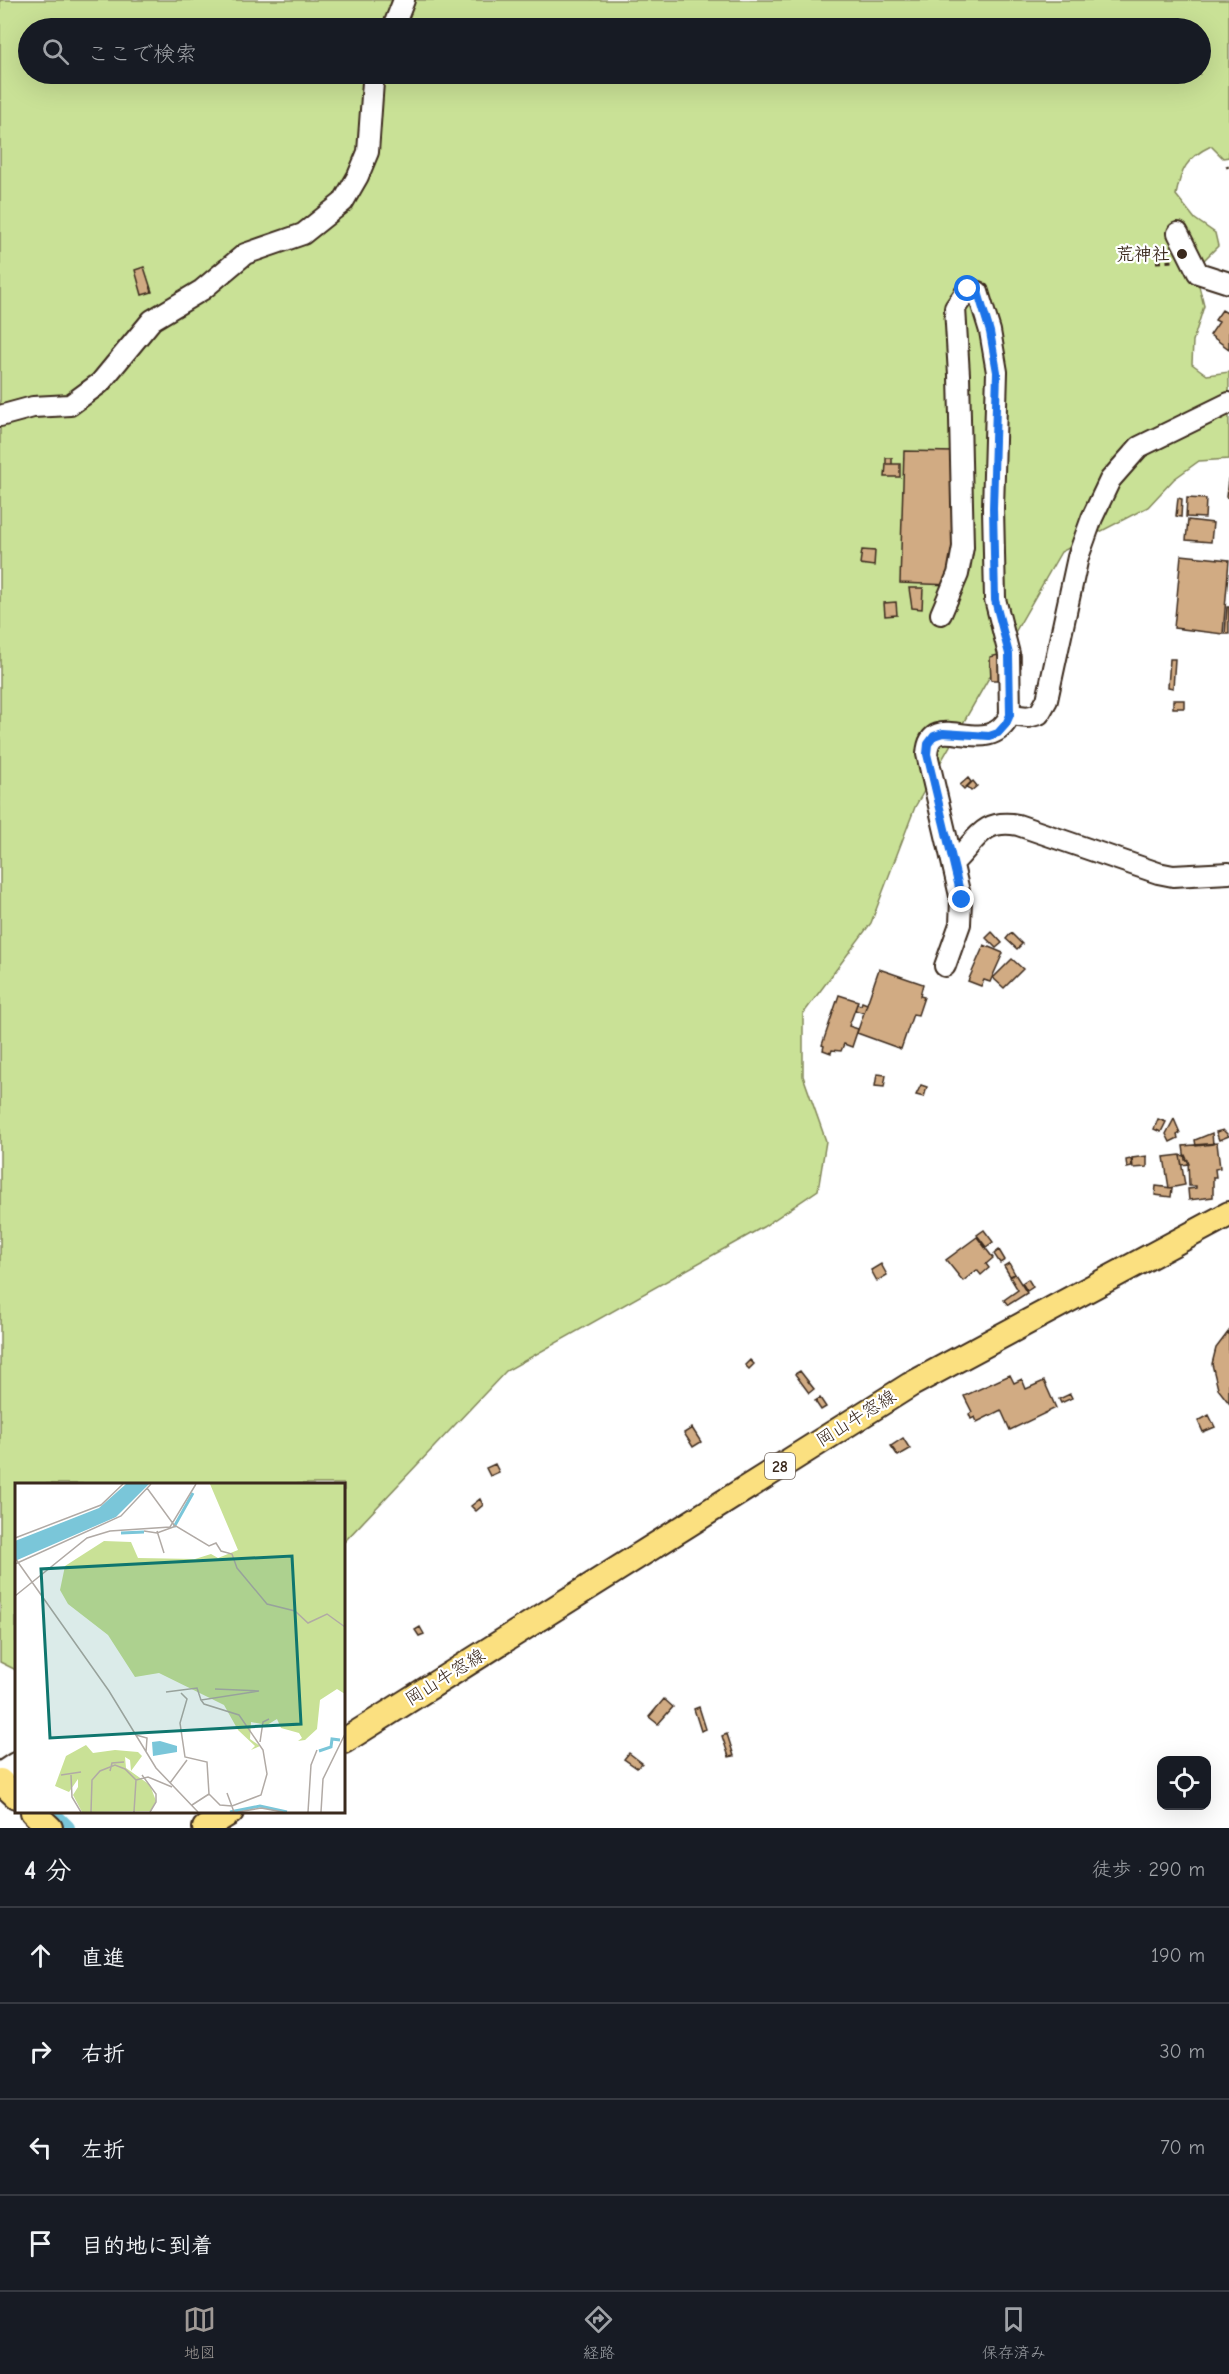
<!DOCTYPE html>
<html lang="ja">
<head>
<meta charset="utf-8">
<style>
	body { margin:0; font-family:"Comic Neue","Klee One",sans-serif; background:#242831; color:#f1f3f6 }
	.controls { position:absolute; right:18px; bottom:18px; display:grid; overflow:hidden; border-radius:12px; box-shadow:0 6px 24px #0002 }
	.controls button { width:54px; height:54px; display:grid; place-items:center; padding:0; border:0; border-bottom:2px solid #363941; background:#171b24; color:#f1f3f6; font:30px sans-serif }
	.stop { position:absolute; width:18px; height:18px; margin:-14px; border:4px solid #1a73e8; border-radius:50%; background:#fff }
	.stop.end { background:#1a73e8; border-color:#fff; box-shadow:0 2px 6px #0008 }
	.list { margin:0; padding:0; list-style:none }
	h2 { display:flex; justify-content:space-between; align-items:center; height:78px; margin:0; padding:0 24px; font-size:26px }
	h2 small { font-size:20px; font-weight:400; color:#9ea1a6 }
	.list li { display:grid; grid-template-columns:39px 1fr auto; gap:18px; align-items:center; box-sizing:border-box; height:96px; padding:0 24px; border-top:2px solid #363941 }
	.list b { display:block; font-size:22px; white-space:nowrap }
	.list em { font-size:20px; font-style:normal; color:#9ea1a6 }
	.icon { flex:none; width:33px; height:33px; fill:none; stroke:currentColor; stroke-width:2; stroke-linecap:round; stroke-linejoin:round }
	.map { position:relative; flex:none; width:1229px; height:1828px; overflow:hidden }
	.search { position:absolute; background:#171b24; box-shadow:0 6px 24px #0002; left:18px; right:18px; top:18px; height:66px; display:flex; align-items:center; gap:15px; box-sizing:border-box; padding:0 21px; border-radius:33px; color:#9ea1a6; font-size:22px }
	.sheet { height:462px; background:#171b24 }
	nav { display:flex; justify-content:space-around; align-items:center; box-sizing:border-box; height:84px; border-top:2px solid #363941; background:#171b24; font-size:16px; color:#9ea1a6 }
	nav a { display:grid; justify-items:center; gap:3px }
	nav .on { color:#9f9995 }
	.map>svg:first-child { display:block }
	.green { fill:#c9e196; stroke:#82865a; stroke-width:1.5; fill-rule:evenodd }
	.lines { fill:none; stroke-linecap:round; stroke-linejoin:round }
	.canal { stroke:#7ac6d9; stroke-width:16 }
	.building { fill:#d1ab83; stroke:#3b2a1e; stroke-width:1.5 }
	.minor-casing { stroke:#3b2a1e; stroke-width:24 }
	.major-casing { stroke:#3b2a1e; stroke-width:28 }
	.path { stroke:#3b2a1e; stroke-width:3; stroke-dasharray:6 4.5; stroke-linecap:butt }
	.minor { stroke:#fff; stroke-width:20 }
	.major { stroke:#fbe080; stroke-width:24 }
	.route { stroke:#1a73e8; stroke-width:8 }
	.poi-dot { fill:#3b2a1e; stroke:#fff; stroke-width:2 }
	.labels { text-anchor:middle; stroke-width:4.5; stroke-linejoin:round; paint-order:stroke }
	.shield { fill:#fff; stroke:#766a62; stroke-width:1.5 }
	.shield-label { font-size:16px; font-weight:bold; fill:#3b2a1e }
	.poi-label { font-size:18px; font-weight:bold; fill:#3b2a1e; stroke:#fff; text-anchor:end }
	.street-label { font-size:18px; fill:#3b2a1e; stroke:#fff }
	.inset-river { fill:none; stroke:#7ac6d9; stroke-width:3 }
	.inset-road { fill:none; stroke:#b1aaa5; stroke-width:1.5 }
	.view { fill:#0f766e; fill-opacity:0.15; stroke:#0f766e; stroke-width:3 }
	.inset-edge { fill:none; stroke:#3b2a1e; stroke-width:3 }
</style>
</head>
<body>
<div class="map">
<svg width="1229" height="1828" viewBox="0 0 1229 1828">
	<rect width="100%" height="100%" fill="#fff"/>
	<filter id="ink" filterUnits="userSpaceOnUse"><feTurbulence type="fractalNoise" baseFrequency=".0167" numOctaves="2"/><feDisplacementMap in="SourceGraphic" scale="12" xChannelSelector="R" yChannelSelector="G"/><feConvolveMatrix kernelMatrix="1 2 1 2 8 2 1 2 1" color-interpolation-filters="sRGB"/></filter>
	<g filter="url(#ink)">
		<path class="green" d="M 0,0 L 1229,0 L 1229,157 L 1223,158 L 1211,146 C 1186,158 1181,170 1176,195 L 1195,219 L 1215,233 L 1218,246 L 1200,264 L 1198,282 L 1204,306 L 1193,341 L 1192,364 L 1207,375 L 1229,372 L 1229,459 L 1199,461 L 1174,479 L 1148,507 L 1061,552 L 915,807 L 871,923 L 803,1014 L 803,1076 L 826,1141 L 818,1190 L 763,1227 L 506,1371 L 344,1542 L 344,1484 L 16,1484 L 16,1670 L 0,1662 ZM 28,28 L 1200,28 L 1200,74 L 28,74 Z"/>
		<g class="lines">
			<path class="canal" d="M 51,1812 L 67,1828"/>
		</g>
		<path class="building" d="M 144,267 L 152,292 L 142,295 L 135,270 Z
			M 1229,309 L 1229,349 L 1210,335 L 1219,322 L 1215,320 L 1222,310 L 1227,313 Z
			M 904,451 L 955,452 L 951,585 L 900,583 Z
			M 886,458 L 892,458 L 892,464 L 886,464 Z
			M 886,464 L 900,464 L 900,477 L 885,477 Z
			M 1228,479 L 1229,479 L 1229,498 L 1226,497 Z
			M 1178,498 L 1182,499 L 1181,517 L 1176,516 Z
			M 1187,498 L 1206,499 L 1205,518 L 1186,517 Z
			M 1188,520 L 1213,523 L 1211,542 L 1186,540 Z
			M 862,550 L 875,551 L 874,566 L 860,564 Z
			M 1181,555 L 1229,560 L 1223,634 L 1174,628 Z
			M 909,588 L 923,588 L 922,609 L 912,608 Z
			M 896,602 L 897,615 L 885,616 L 884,603 Z
			M 1227,607 L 1229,607 L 1229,634 L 1225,634 Z
			M 998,655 L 1021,655 L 1021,667 L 1001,667 L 1001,680 L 991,680 L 990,657 Z
			M 1170,659 L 1175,659 L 1173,688 L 1168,687 Z
			M 1173,700 L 1184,700 L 1184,708 L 1173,708 Z
			M 968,778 L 971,782 L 964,789 L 960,785 Z
			M 973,781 L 977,786 L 971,791 L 967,787 Z
			M 992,932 L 1002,943 L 996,948 L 986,938 Z
			M 1011,933 L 1022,944 L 1017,949 L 1006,939 Z
			M 984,945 L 1003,953 L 990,982 L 984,980 L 981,986 L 968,981 Z
			M 1012,959 L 1023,969 L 1004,988 L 993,978 Z
			M 879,969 L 923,984 L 920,996 L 924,997 L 918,1015 L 913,1014 L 901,1049 L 857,1033 Z
			M 839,995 L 858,1001 L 849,1026 L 858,1029 L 852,1047 L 844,1044 L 841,1051 L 832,1050 L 831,1053 L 823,1050 L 824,1046 L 822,1045 Z
			M 862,1002 L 867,1004 L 864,1013 L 855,1010 L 857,1004 L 861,1005 Z
			M 877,1074 L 886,1075 L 884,1087 L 875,1086 Z
			M 921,1085 L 927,1087 L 924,1097 L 916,1095 Z
			M 1158,1119 L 1166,1122 L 1161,1132 L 1154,1129 Z
			M 1174,1119 L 1180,1133 L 1177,1135 L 1178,1138 L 1170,1142 L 1166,1134 Z
			M 1223,1130 L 1229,1136 L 1219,1140 L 1216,1132 Z
			M 1212,1133 L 1213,1144 L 1196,1146 L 1195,1140 Z
			M 1217,1143 L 1220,1168 L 1215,1169 L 1216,1177 L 1213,1177 L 1213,1197 L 1189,1200 L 1188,1189 L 1196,1188 L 1196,1186 L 1189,1186 L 1188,1160 L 1185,1160 L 1183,1146 Z
			M 1180,1155 L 1185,1185 L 1169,1188 L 1164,1157 Z
			M 1185,1155 L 1189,1164 L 1182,1165 L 1180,1156 Z
			M 1147,1156 L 1147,1167 L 1133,1168 L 1132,1158 Z
			M 1131,1159 L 1132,1167 L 1127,1168 L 1126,1160 Z
			M 1156,1186 L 1172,1188 L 1171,1197 L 1155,1195 Z
			M 984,1230 L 993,1242 L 986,1247 L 977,1235 Z
			M 977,1237 L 993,1258 L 986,1264 L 989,1268 L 981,1275 L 977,1270 L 963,1281 L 946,1260 Z
			M 999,1250 L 1005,1260 L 1000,1263 L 994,1254 Z
			M 1009,1263 L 1015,1274 L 1010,1276 L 1004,1266 Z
			M 881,1264 L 887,1275 L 877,1281 L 871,1270 Z
			M 1015,1274 L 1027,1293 L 1008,1305 L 1004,1300 L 1018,1290 L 1010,1277 Z
			M 1028,1279 L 1033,1287 L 1027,1291 L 1022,1283 Z
			M 1229,1331 L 1229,1403 L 1218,1389 L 1212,1364 L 1216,1348 Z
			M 750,1360 L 754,1364 L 749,1369 L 745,1365 Z
			M 800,1371 L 814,1389 L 809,1393 L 795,1374 Z
			M 1010,1375 L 1014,1383 L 1022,1379 L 1026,1389 L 1044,1381 L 1056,1408 L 1010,1430 L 1001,1410 L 977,1422 L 975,1417 L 971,1419 L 969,1414 L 972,1412 L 964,1396 Z
			M 1070,1394 L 1072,1398 L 1061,1403 L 1059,1399 Z
			M 820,1398 L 826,1407 L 821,1410 L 815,1401 Z
			M 1209,1415 L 1215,1427 L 1203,1432 L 1198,1421 Z
			M 692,1428 L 701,1442 L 693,1447 L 684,1433 Z
			M 903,1438 L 910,1449 L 898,1456 L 891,1446 Z
			M 495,1464 L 499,1472 L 490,1476 L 486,1468 Z
			M 480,1499 L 483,1505 L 476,1511 L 471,1506 Z
			M 420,1627 L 424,1634 L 419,1636 L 415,1630 Z
			M 664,1699 L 673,1707 L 658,1724 L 649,1717 Z
			M 699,1707 L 706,1729 L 701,1731 L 694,1709 Z
			M 727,1734 L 734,1756 L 729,1757 L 722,1736 Z
			M 629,1753 L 642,1763 L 637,1768 L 624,1759 Z"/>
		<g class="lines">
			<defs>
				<path id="minor" d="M 393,28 L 404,0
					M 1178,233 L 1198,273 L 1229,283
					M 0,416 L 33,407 L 70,405 L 100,383 L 152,320 L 202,290 L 245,254 L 303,234 L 343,202 L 358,176 L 368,152 L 373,82 L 376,74
					M 941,614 L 958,574 L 963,547 L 959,375 L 955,308 L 968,289 L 978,292 L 990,331 L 997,372 L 993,508 L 995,599 L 1009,654 L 1010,715 L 1028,717 L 1039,714 L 1047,700 L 1078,557 L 1092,518 L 1110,480 L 1139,447 L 1229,403
					M 953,863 C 976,842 981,818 1018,825 L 1158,873 L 1173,876 L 1229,873
					M 945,966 L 960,924 L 961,900 L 927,754 C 930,705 988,763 1010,715
					M 0,1773 L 15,1763"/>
				<path id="major" d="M 344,1741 L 910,1385 L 1229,1214
					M 0,1781 L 16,1796
					M 33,1812 L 50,1828
					M 205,1828 L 231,1812"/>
			</defs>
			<use href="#minor" class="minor-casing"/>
			<use href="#major" class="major-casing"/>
			<path class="path" d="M 1226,167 L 1229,166
				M 1156,262 L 1174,261"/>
			<use href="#minor" class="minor"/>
			<use href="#major" class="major"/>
		</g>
	</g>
	<g class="lines" filter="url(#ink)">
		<path class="route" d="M 962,900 L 927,754 L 928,744 L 934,736 L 943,733 L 989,736 L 998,733 L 1006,724 L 1010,715 L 1009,654 L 995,600 L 993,508 L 997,372 L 990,332 L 978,292 L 968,289"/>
	</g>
	<circle class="poi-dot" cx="1182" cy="254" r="6"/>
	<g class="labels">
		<rect class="shield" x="765" y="1453" width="30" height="26" rx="4.5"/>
		<g class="shield-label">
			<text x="780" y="1472">28</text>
		</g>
		<g class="poi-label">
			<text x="1170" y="260">荒神社</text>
		</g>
		<g class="street-label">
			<text transform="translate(856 1418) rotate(-32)" y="6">岡山牛窓線</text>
			<text transform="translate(445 1677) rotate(-32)" y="6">岡山牛窓線</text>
		</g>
	</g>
	<g transform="translate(15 1483)">
		<rect width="330" height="330" fill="#fff"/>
		<path d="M 195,1 L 330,1 L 330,211 L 322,206 L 305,217 L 302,246 L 290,257 L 283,258 L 287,255 L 284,250 L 266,245 L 262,236 L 252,242 L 236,239 L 235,256 L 245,263 L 236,267 L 240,263 L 223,247 L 209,222 L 144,190 L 120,194 L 93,152 L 53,121 L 45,107 L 50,83 L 89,58 L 116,59 L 123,75 L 180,76 L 196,71 L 203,75 L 223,67 ZM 71,262 L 78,270 L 100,267 L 123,269 L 127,273 L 116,288 L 115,277 L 110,274 L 111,285 L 135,302 L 141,318 L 136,328 L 67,329 L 58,312 L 63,304 L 63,296 L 54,309 L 40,303 L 51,273 Z" fill="#c9e196"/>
		<path d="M 111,1 L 134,1 L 101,34 L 0,78 L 0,58 L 84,25 ZM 145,258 L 162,263 L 162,269 L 138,273 L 137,259 Z" fill="#7ac6d9"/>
		<path class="inset-river" d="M 159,44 L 178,10M 106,50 L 129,49M 304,268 L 316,264 L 317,256 L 325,257M 215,329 L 245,323 L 272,329"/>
		<path class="inset-road" d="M 132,5 L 159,42 L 194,63 L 201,60 L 206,68 L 217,71 L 222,85 L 252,121 L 280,128 L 293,140 L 312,131 L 330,144M 129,48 L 142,50 L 161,43M 142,48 L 149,70M 0,55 L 86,22 L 108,1M 0,75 L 94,208 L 141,285 L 183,329M 0,81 L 106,33 L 136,1M 0,113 L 72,55 L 95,48 L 155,44 L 181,1M 151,209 L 182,205 L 186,217M 166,210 L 172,216 L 165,240 L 170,274 L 192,279 L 194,311 L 205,322 L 217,323 L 246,312 L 252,291 L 248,267 L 224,232 L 189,221 L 186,217 L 244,208 L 200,206M 121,252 L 132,255 L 131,269M 245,259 L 248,239 L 254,236M 95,288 L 97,280 L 109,279M 46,292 L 66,289M 56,292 L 57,314 L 66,329M 127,292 L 141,311 L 141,319 L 135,329M 121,297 L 133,294 L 157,304M 155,300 L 172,277M 212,310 L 219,329M 177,322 L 194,311M 76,329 L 77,297 L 85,288 L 100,282 L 110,286 L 121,297 L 119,329M 223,329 L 246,325 L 268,329M 293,329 L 296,282 L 302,267M 306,329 L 308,296 L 330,251"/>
		<path class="view" d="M 277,73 L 286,241 L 35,255 L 26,86 Z"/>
		<rect width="330" height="330" class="inset-edge"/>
	</g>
</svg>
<div class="controls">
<button><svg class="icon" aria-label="locate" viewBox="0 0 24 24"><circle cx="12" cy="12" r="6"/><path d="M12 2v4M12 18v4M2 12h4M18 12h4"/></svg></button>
</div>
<div class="stop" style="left:968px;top:289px"></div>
<div class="stop end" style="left:962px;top:900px"></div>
<div class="search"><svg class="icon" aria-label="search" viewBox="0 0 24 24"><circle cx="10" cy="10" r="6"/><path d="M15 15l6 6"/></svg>ここで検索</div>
</div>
<section class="sheet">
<h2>4 分<small>徒歩 · 290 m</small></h2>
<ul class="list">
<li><svg class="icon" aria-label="ahead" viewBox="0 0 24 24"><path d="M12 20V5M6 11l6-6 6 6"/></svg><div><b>直進</b></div><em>190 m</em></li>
<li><svg class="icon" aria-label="right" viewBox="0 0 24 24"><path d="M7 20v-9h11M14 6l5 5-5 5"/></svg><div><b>右折</b></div><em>30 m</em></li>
<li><svg class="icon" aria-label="left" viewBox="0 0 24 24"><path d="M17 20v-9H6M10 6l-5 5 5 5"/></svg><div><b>左折</b></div><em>70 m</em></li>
<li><svg class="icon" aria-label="arrive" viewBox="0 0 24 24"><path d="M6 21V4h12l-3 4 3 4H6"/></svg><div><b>目的地に到着</b></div></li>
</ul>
</section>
<nav>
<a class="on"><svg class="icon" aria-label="map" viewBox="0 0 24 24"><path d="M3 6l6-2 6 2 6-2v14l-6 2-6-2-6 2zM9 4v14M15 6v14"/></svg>地図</a>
<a><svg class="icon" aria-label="directions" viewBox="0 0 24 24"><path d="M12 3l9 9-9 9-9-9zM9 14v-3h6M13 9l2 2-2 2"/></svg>経路</a>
<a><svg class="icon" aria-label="saved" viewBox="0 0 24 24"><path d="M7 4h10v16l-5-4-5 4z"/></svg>保存済み</a>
</nav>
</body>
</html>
